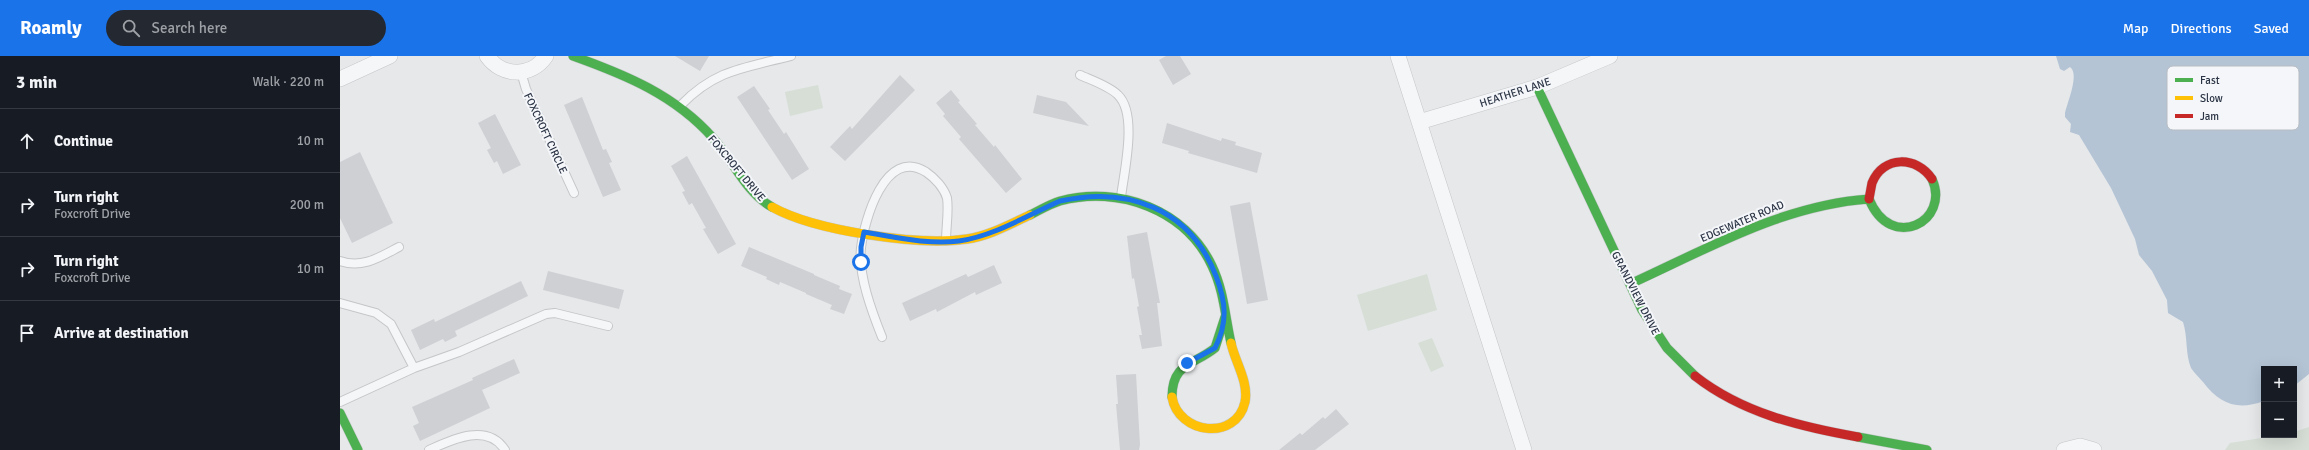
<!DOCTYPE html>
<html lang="en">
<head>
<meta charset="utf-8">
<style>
	body { margin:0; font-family:Signika,sans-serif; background:#242831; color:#f1f3f6 }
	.controls { position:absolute; right:12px; bottom:12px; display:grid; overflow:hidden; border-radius:0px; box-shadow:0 4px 16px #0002 }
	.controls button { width:36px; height:36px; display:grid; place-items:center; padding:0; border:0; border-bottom:1px solid #363941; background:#171b24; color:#f1f3f6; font:20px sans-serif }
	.stop { position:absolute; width:12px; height:12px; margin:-9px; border:3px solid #1a73e8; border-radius:50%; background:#fff }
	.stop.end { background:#1a73e8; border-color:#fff; box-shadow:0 1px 4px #0008 }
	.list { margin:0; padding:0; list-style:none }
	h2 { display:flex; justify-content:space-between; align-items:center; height:52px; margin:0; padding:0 16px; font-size:17px }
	h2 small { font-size:13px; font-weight:400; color:#9ea1a6 }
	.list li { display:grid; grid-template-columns:26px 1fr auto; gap:12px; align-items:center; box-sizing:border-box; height:64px; padding:0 16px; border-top:1px solid #363941 }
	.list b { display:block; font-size:15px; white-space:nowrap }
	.list p { margin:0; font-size:13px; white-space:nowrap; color:#9ea1a6 }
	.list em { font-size:13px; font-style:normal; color:#9ea1a6 }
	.icon { flex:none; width:22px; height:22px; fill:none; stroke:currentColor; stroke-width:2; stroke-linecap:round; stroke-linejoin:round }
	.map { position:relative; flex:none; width:1969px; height:394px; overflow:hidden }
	header { display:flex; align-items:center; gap:24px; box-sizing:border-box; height:56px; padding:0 20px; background:#1a73e8; color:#fff }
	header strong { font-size:19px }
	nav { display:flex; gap:22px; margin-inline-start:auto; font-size:14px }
	.search { width:280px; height:36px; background:#242831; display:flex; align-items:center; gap:10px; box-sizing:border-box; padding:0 14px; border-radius:22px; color:#9ea1a6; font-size:15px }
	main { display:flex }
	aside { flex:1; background:#171b24 }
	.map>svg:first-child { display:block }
	.green { fill:#d6ded6 }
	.water { fill:#b4c4d5 }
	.building { fill:#ced0d3 }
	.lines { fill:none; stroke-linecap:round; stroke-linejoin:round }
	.lane-casing { stroke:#c4c6c8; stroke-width:10 }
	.street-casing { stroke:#c4c6c8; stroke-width:16 }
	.fast-casing { stroke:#c4c6c8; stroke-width:10 }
	.slow-casing { stroke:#c4c6c8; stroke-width:10 }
	.jam-casing { stroke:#c4c6c8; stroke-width:10 }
	.lane { stroke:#f5f6f7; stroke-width:8 }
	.street { stroke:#f5f6f7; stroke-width:15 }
	.fast { stroke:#4caf50; stroke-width:9 }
	.slow { stroke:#ffc107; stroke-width:9 }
	.jam { stroke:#c62828; stroke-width:9 }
	.route { stroke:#1a73e8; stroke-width:5 }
	.labels { text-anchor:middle; stroke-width:4; stroke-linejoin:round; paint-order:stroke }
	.street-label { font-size:11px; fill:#2b3445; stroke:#f4f6f9 }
	.key { fill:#f4f6f9; stroke:#b8bcc3; stroke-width:1 }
	.key-label { font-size:11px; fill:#2b3445 }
</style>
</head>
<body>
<header>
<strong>Roamly</strong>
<div class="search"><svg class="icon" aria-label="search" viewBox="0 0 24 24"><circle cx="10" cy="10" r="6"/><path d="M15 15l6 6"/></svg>Search here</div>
<nav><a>Map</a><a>Directions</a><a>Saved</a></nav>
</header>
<main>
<aside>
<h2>3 min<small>Walk · 220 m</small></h2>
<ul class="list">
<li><svg class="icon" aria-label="ahead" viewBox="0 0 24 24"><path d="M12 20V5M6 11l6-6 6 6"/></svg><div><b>Continue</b></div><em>10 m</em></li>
<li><svg class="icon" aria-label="right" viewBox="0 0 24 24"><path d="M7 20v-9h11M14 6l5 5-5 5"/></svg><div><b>Turn right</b><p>Foxcroft Drive</p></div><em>200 m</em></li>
<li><svg class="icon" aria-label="right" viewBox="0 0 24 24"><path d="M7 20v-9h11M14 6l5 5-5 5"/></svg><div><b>Turn right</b><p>Foxcroft Drive</p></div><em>10 m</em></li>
<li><svg class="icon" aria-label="arrive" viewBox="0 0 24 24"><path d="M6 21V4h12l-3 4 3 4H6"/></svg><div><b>Arrive at destination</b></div></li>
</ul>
</aside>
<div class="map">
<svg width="1969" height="394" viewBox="0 0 1969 394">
	<rect width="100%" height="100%" fill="#e6e8ea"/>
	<path class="green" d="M 478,29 L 483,52 L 450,60 L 445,36 Z
		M 1087,218 L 1097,254 L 1028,275 L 1017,239 Z
		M 1092,282 L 1104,310 L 1091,316 L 1078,287 Z
		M 1969,371 L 1969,394 L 1885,394 L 1890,387 L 1940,379 L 1954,379 L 1954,376 Z"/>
	<path class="water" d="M 1716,0 L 1969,0 L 1969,318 L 1954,330 L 1954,313 L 1924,313 L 1924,345 C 1897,355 1880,348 1863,326 C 1859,321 1854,317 1851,312 C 1845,297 1848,281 1843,266 L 1828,257 L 1827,244 L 1812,215 L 1799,199 L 1795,183 L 1771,132 L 1739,79 L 1730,76 L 1731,68 L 1725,61 L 1725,57 C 1727,47 1740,18 1730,11 L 1724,15 L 1720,13 Z"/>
	<path class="building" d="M 335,0 L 369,0 L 360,15 Z
		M 826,0 L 840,0 L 851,18 L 833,29 L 819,4 Z
		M 560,19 L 575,34 L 505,105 L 490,91 L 510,70 L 512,73 Z
		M 414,30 L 430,53 L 428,54 L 444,78 L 446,76 L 469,113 L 452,124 L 397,41 Z
		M 611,34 L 620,45 L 618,46 L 637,68 L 635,69 L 654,91 L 655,89 L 682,123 L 666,137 L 619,83 L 621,81 L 603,60 L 605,58 L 596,47 Z
		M 697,39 L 726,46 L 749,70 L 693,57 Z
		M 242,41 L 263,94 L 266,93 L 272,106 L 269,107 L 281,134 L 263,141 L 224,49 Z
		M 155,58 L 181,109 L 163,118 L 157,105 L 154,107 L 147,94 L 151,92 L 138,67 Z
		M 827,67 L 881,85 L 882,82 L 896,86 L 895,89 L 922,97 L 917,117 L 848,97 L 849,95 L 822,87 Z
		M 20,96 L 53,167 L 12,187 L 0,162 L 0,106 Z
		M 347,100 L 396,188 L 378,198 L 363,173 L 366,172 L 352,147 L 349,149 L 342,136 L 345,135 L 331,110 Z
		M 910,146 L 928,244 L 907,248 L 890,150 Z
		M 807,176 L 820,247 L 817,247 L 822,290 L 802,293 L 799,279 L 802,279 L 797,251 L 799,250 L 794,222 L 792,223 L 787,180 Z
		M 409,191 L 474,218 L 474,219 L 500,230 L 499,233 L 512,238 L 504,258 L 490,253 L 492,249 L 466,238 L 466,237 L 440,226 L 439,229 L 426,223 L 427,221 L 401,210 Z
		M 654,209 L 662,227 L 636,239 L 635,236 L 597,256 L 596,253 L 570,265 L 562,247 L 626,218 L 628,221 Z
		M 208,215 L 284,234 L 279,253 L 203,234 Z
		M 181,225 L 188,240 L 115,275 L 117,280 L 105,286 L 103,283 L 80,294 L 71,274 L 94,263 L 95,266 Z
		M 174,303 L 180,317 L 142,334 L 150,352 L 80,385 L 73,370 L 79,367 L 72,351 L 133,324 L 132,322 Z
		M 796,318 L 800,389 L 799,394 L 780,394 L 776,348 L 778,348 L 776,319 Z
		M 996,353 L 1009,368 L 975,394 L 939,394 L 960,377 L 962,379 L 983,361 L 985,363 Z"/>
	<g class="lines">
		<defs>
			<path id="lane" d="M 181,16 L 186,33 L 234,137
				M 740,19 C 751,24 769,30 778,39 C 798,58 784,116 781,141
				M 341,49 C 376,13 405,12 451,0
				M 0,205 C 22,213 40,201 59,191
				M 0,247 L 36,257 L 51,268 L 74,312
				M 542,281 C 532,256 518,219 521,192 C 524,165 545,90 586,116 C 595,122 604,132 607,142 C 609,155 606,171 606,185
				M 0,346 L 74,312 L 119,296 L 206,258 L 215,257 L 268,270
				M 89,394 C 111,384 147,366 165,394"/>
			<path id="street" d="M 147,0 C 162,21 191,22 206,0
				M 1058,0 L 1184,394
				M 0,23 L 50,0
				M 1079,66 L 1197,31 L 1270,0
				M 1724,394 L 1740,390 L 1754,394"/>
			<path id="fast" d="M 233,0 C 286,19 335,39 373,82 C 393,104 405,136 432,151
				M 1197,31 L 1302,254 L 1327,292 L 1355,320
				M 690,159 C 700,154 710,148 720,145 C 779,129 846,154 872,210 C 884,235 885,260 891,287
				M 1290,228 C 1367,193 1443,149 1529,143 C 1551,197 1611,165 1592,123
				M 832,341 C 832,307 854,309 875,292 L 885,261
				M 0,357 L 18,394
				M 1518,381 L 1587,394"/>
			<path id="slow" d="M 432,151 C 475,175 579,190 627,183 C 649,180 670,168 690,159
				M 832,341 C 838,378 896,386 905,346 C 909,326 895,306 891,287"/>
			<path id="jam" d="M 1529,143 C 1530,138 1531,132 1532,127 C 1543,99 1577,100 1592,123
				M 1355,320 C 1402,357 1461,371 1518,381"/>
		</defs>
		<use href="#lane" class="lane-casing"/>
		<use href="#street" class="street-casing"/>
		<use href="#fast" class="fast-casing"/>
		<use href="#slow" class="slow-casing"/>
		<use href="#jam" class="jam-casing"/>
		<use href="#lane" class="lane"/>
		<use href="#street" class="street"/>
		<use href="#fast" class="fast"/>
		<use href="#slow" class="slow"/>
		<use href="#jam" class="jam"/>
	</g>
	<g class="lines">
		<path class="route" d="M 521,206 L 521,191 L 524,176 C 555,181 588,189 619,185 C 654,180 688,159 720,145 C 787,130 850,152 876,220 C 886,246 888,267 875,292 L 847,307"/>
	</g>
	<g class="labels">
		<g class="street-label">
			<text transform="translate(1175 36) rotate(-18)" y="4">HEATHER LANE</text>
			<text transform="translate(206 77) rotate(65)" y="4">FOXCROFT CIRCLE</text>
			<text transform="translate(397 112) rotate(50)" y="4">FOXCROFT DRIVE</text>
			<text transform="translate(1402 165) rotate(-23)" y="4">EDGEWATER ROAD</text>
			<text transform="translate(1296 237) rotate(63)" y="4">GRANDVIEW DRIVE</text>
		</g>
	</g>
	<rect x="1827" y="10" width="132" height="64" rx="6" class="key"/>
	<rect x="1835" y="22" width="18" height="4" fill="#4caf50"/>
	<rect x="1835" y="40" width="18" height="4" fill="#ffc107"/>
	<rect x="1835" y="58" width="18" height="4" fill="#c62828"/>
	<g class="key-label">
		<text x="1860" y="28">Fast</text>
		<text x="1860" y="46">Slow</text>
		<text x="1860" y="64">Jam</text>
	</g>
</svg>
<div class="controls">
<button>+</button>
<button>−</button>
</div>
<div class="stop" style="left:521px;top:206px"></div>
<div class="stop end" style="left:847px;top:307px"></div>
</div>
</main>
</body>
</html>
